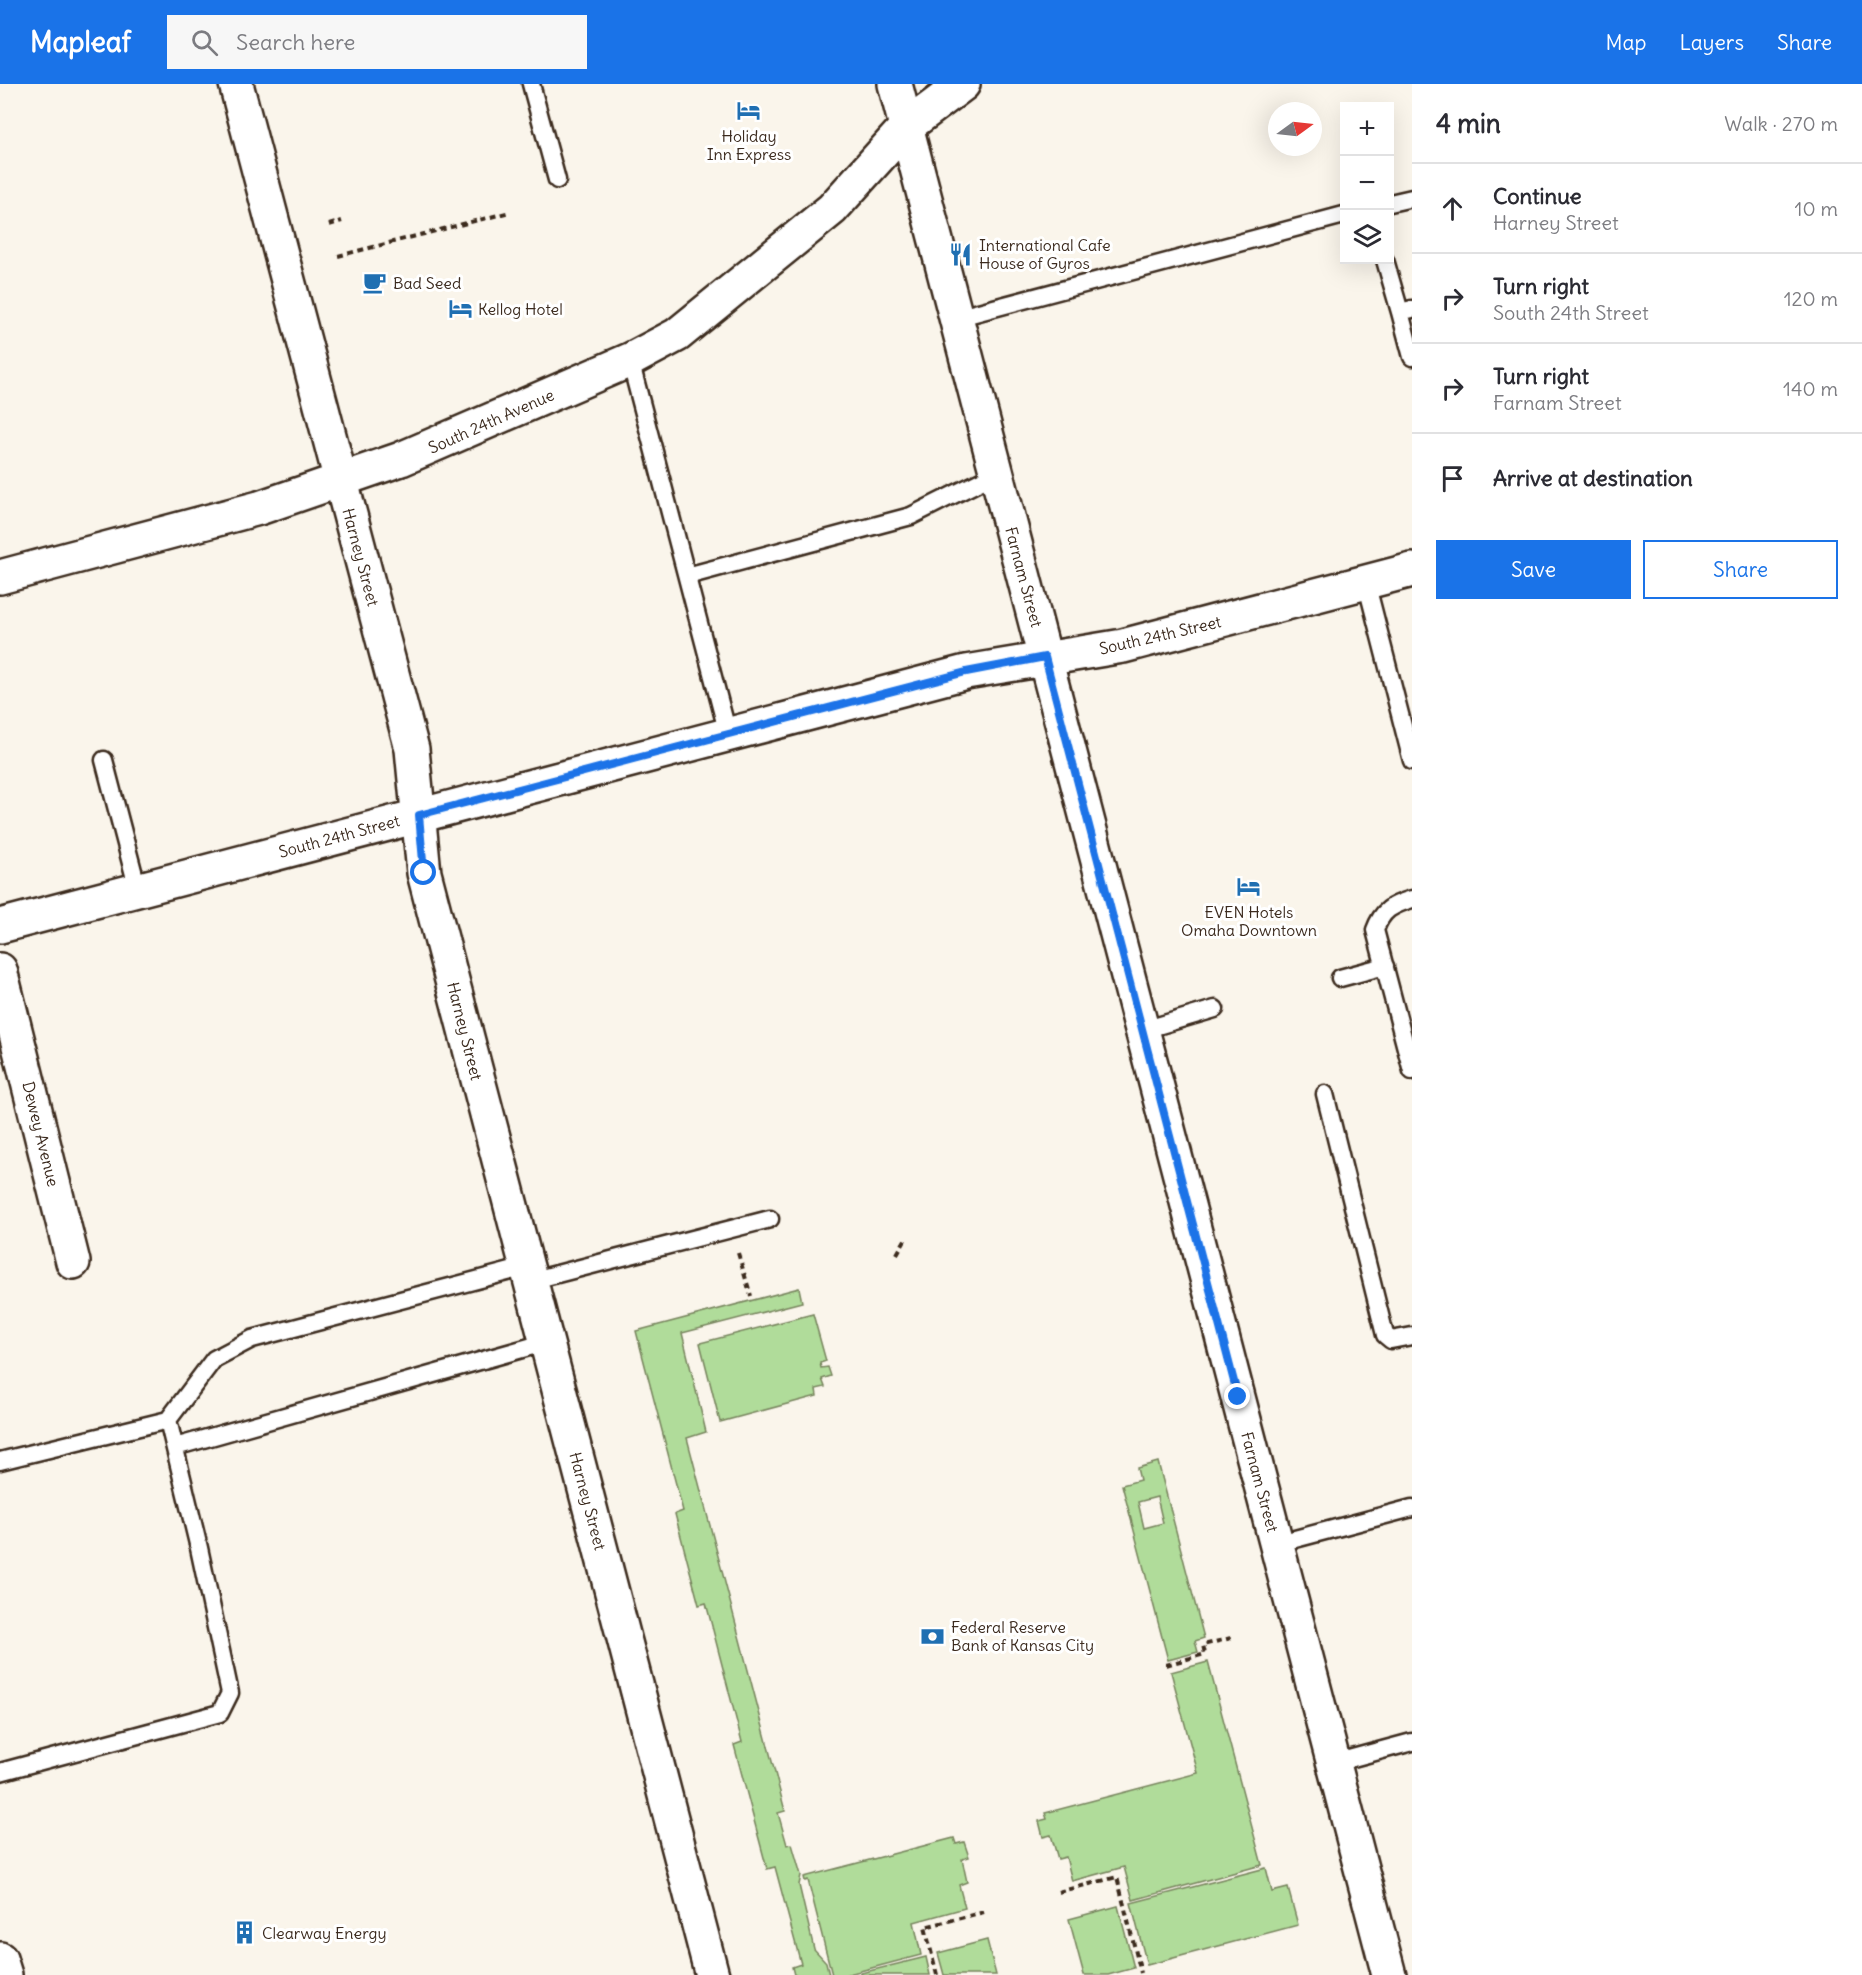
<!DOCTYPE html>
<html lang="en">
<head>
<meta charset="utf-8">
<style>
	body { margin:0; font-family:Delius,sans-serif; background:#f7f7f7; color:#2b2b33 }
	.controls { position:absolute; right:18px; top:18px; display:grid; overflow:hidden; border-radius:0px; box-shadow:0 6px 24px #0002 }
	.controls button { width:54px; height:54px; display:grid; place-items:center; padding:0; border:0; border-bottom:2px solid #e1e1e2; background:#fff; color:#2b2b33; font:30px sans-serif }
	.compass { position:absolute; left:1268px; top:18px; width:54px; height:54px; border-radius:50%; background:#fff; box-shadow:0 6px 24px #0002; rotate:75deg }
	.stop { position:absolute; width:18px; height:18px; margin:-14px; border:4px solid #1a73e8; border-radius:50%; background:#fff }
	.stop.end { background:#1a73e8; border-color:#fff; box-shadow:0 2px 6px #0008 }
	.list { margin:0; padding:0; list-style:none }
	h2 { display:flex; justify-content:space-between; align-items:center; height:78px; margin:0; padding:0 24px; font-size:26px }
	h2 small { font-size:20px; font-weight:400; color:#7c7c81 }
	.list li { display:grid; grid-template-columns:39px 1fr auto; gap:18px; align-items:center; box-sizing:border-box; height:90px; padding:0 24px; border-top:2px solid #e1e1e2 }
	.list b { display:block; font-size:22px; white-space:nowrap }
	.list p { margin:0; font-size:20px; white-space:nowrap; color:#7c7c81 }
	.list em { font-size:20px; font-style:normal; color:#7c7c81 }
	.actions { display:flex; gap:12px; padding:18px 24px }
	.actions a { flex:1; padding:14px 0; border:2px solid #1a73e8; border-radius:0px; text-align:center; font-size:21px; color:#1a73e8 }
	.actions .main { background:#1a73e8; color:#fff }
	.icon { flex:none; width:33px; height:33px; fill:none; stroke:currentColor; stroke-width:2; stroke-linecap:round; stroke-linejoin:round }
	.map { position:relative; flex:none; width:1412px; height:1891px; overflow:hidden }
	header { display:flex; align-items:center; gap:36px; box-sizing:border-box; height:84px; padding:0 30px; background:#1a73e8; color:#fff }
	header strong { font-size:28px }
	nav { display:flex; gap:33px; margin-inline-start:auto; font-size:21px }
	.search { width:420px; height:54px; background:#f7f7f7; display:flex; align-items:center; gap:15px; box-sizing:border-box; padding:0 21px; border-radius:0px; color:#7c7c81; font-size:22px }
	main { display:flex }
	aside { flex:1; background:#fff }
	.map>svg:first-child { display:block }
	.green { fill:#b0dc9a; stroke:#76835c; stroke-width:1.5; fill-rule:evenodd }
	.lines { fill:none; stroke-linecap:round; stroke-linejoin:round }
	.service-casing { stroke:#3b2a1e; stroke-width:21 }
	.minor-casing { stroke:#3b2a1e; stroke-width:38 }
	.secondary-casing { stroke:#3b2a1e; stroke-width:38 }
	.path { stroke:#3b2a1e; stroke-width:4; stroke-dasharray:6 4.5; stroke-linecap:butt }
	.service { stroke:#fff; stroke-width:16 }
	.minor { stroke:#fff; stroke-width:33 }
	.secondary { stroke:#fff; stroke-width:33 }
	.route { stroke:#1a73e8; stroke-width:8 }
	.labels { text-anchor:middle; stroke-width:6; stroke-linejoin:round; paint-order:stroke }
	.poi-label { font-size:16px; fill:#3b2a1e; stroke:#fff; text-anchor:start }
	.street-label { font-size:16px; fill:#3b2a1e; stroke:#fff }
</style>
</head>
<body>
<header>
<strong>Mapleaf</strong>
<div class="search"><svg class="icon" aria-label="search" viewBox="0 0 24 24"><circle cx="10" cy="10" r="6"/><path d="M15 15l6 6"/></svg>Search here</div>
<nav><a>Map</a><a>Layers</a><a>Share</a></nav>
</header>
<main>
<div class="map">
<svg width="1412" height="1891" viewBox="0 0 1412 1891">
	<rect width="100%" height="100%" fill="#faf5eb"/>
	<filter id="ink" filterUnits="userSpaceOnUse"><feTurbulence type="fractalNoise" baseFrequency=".0167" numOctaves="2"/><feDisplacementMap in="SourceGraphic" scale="12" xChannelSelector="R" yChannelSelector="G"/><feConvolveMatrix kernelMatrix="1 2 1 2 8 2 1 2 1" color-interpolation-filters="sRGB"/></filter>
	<g filter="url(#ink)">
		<path class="green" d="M 799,1204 L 802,1218 L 682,1249 L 706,1348 L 687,1354 L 785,1727 L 778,1729 L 787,1761 L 792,1760 L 801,1791 L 799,1801 L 814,1865 L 826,1878 L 829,1891 L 794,1891 L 792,1883 L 801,1880 L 775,1783 L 767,1785 L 734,1661 L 742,1658 L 706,1519 L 699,1521 L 675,1430 L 683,1427 L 636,1247 Z
			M 813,1230 L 826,1277 L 820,1279 L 821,1284 L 828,1283 L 831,1292 L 822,1295 L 825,1303 L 816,1305 L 817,1312 L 720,1338 L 700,1259 Z
			M 1158,1378 L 1204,1554 L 1195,1557 L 1198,1568 L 1168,1576 L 1122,1401 L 1140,1396 L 1137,1384 ZM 1157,1413 L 1163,1439 L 1144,1444 L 1138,1418 Z
			M 1208,1578 L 1262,1781 L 1133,1816 L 1124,1783 L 1072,1797 L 1066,1773 L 1058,1775 L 1051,1751 L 1043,1753 L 1039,1737 L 1047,1735 L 1045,1729 L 1198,1689 L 1171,1588 Z
			M 954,1754 L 956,1760 L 964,1758 L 969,1773 L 962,1775 L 967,1798 L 959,1801 L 965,1824 L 914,1838 L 921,1871 L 845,1891 L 832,1891 L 808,1796 L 805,1797 L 804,1793 Z
			M 1266,1784 L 1272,1808 L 1288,1804 L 1298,1841 L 1147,1881 L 1131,1819 Z
			M 1118,1822 L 1134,1884 L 1108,1891 L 1084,1891 L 1069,1835 Z
			M 987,1856 L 996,1891 L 944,1891 L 938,1869 Z
			M 926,1873 L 930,1891 L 861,1891 L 861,1889 Z"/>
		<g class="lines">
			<defs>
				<path id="service" d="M 531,0 L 557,96
					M 1390,119 L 1412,114
					M 1385,176 L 1400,228 L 1412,225
					M 1400,228 L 1412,273
					M 956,234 L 1344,131
					M 630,276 L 728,650
					M 687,492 L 911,432 L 997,389
					M 1366,498 L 1412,677
					M 104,676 L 138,806
					M 1412,815 C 1392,821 1382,826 1375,846 L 1412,987
					M 1340,894 L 1385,882
					M 1140,947 L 1215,925
					M 1325,1010 L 1385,1251 L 1391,1256 L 1412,1252
					M 530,1197 L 770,1135
					M 175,1363 L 547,1258
					M 0,1377 L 168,1336 L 214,1275 L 252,1255 L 526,1183
					M 1276,1460 L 1412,1424
					M 1334,1679 L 1412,1658
					M 0,1688 L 220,1629 L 230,1609 L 199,1464 L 168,1336"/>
				<path id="minor" d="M 0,886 L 73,1178
					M 0,1875 L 5,1891"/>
				<path id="secondary" d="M 236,0 L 412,665 L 424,789 L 712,1891
					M 895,0 L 1389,1891
					M 0,493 L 259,424 L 401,375 L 630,276 L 677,251 L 832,125 L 906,43 L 963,0
					M 0,842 L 966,588 L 1123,562 L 1412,486"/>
			</defs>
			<use href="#service" class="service-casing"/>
			<use href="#minor" class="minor-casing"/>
			<use href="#secondary" class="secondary-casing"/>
			<path class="path" d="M 329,141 L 342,137
				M 338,172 L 510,128
				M 738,1169 L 751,1212
				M 897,1170 L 906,1154
				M 1166,1581 L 1205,1570 L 1203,1561 L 1231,1554
				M 1058,1808 L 1117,1793 L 1141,1889
				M 937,1891 L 925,1843 L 984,1828"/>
			<use href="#service" class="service"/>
			<use href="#minor" class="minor"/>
			<use href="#secondary" class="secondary"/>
		</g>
	</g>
	<g class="lines" filter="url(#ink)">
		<path class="route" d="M 424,789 L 419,731 L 966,588 L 1045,573 L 1238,1313"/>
	</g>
	<defs>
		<symbol id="hotel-bare" viewBox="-9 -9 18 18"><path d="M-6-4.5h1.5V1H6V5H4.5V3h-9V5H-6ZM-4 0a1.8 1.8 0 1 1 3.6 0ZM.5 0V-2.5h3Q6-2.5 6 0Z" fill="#1f6fb2" stroke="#fff" stroke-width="2.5" paint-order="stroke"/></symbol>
		<symbol id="restaurant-bare" viewBox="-9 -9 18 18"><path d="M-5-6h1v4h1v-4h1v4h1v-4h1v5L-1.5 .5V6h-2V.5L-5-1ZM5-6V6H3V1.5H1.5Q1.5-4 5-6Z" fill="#1f6fb2" stroke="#fff" stroke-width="2.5" paint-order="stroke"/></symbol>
		<symbol id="cafe-bare" viewBox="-9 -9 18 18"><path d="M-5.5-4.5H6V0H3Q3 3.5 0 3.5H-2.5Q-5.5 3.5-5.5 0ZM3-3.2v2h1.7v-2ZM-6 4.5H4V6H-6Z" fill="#1f6fb2" stroke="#fff" stroke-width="2.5" paint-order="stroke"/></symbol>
		<symbol id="bank-bare" viewBox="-9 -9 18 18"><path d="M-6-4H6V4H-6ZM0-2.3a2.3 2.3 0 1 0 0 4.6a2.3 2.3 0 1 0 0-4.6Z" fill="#1f6fb2" stroke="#fff" stroke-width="2.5" paint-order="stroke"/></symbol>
		<symbol id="building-bare" viewBox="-9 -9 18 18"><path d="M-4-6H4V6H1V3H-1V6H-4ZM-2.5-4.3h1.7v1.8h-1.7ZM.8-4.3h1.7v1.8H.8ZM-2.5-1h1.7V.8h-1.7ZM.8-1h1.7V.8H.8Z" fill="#1f6fb2" stroke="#fff" stroke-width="2.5" paint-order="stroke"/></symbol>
	</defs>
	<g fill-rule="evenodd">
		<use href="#hotel-bare" x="732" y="10" width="33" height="33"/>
		<use href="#restaurant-bare" x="944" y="154" width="33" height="33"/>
		<use href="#cafe-bare" x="358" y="182" width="33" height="33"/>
		<use href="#hotel-bare" x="444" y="208" width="33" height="33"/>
		<use href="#hotel-bare" x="1232" y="786" width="33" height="33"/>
		<use href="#bank-bare" x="916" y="1536" width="33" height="33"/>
		<use href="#building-bare" x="228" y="1832" width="33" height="33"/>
	</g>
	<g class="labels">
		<g class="poi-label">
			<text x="749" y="58" text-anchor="middle">Holiday<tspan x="749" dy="18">Inn Express</tspan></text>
			<text x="979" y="167">International Cafe<tspan x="979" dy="18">House of Gyros</tspan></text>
			<text x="393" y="205">Bad Seed</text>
			<text x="478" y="231">Kellog Hotel</text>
			<text x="1249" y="834" text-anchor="middle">EVEN Hotels<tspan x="1249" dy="18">Omaha Downtown</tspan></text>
			<text x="951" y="1549">Federal Reserve<tspan x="951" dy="18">Bank of Kansas City</tspan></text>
			<text x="262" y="1855">Clearway Energy</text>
		</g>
		<g class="street-label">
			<text transform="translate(491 337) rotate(-24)" y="6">South 24th Avenue</text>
			<text transform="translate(361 473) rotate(75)" y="6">Harney Street</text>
			<text transform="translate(1024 493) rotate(75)" y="6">Farnam Street</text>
			<text transform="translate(1160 551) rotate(-13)" y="6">South 24th Street</text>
			<text transform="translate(339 752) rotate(-15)" y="6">South 24th Street</text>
			<text transform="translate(465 947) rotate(76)" y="6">Harney Street</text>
			<text transform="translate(41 1050) rotate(76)" y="6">Dewey Avenue</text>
			<text transform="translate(1260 1398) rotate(75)" y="6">Farnam Street</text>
			<text transform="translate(588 1417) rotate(75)" y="6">Harney Street</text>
		</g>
	</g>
</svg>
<div class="controls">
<button>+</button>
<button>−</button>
<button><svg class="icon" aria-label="layers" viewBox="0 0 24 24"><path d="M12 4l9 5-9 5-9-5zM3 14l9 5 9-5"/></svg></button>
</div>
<svg class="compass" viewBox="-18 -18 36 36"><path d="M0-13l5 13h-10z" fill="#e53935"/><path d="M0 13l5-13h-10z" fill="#7c7c81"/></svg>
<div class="stop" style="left:424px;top:789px"></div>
<div class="stop end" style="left:1238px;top:1313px"></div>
</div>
<aside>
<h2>4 min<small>Walk · 270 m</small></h2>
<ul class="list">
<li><svg class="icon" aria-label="ahead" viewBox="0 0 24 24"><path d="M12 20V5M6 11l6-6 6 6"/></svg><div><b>Continue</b><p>Harney Street</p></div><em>10 m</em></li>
<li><svg class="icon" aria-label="right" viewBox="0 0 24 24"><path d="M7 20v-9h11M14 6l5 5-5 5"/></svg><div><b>Turn right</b><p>South 24th Street</p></div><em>120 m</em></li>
<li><svg class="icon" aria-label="right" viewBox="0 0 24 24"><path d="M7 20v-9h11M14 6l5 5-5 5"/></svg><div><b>Turn right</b><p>Farnam Street</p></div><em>140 m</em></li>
<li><svg class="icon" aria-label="arrive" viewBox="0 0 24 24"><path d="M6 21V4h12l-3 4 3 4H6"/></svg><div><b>Arrive at destination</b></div></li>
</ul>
<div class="actions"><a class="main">Save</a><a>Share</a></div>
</aside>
</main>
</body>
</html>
